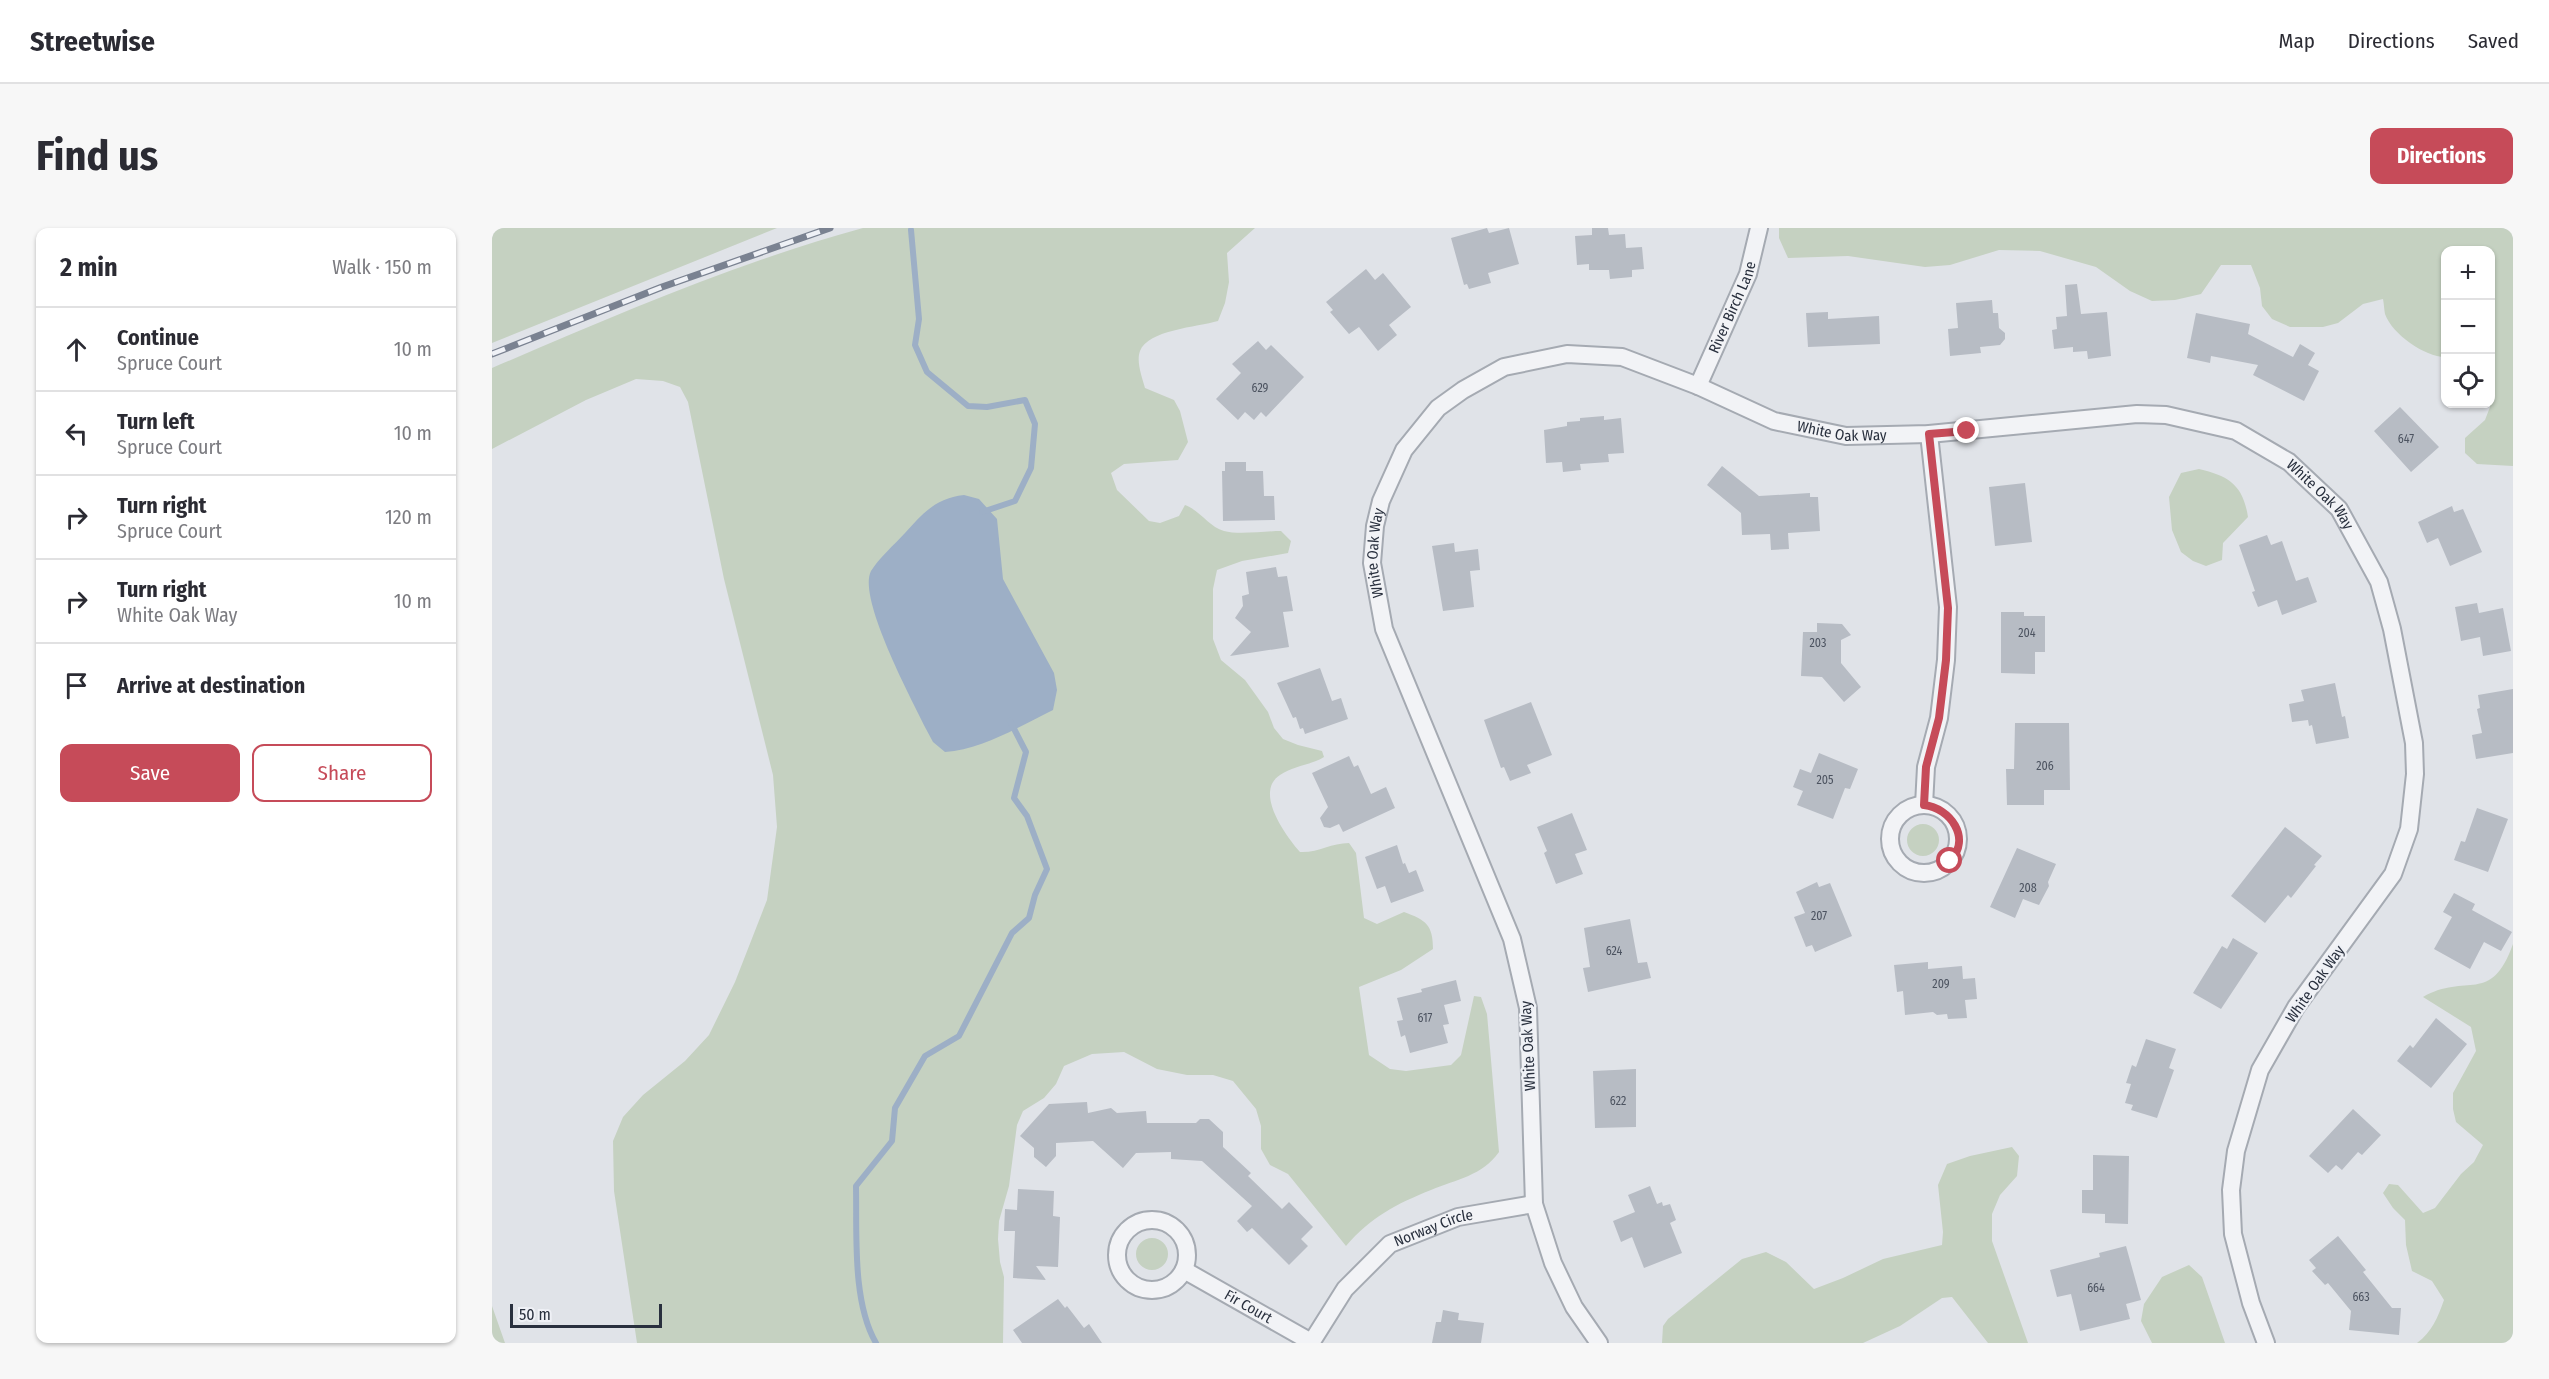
<!DOCTYPE html>
<html lang="en">
<head>
<meta charset="utf-8">
<style>
	body { margin:0; font-family:"Fira Sans Condensed",sans-serif; background:#f7f7f7; color:#2b2b33 }
	.controls { position:absolute; right:18px; top:18px; display:grid; overflow:hidden; border-radius:12px; box-shadow:0 2px 4px #0004 }
	.controls button { width:54px; height:54px; display:grid; place-items:center; padding:0; border:0; border-bottom:2px solid #e1e1e2; background:#fff; color:#2b2b33; font:30px sans-serif }
	.scale { position:absolute; left:18px; bottom:15px; width:152px; box-sizing:border-box; padding-left:6px; border:3px solid #29303e; border-top:0; font-size:16px; line-height:21px; white-space:nowrap; color:#29303e; -webkit-text-stroke:4px #eff1f6; paint-order:stroke }
	.stop { position:absolute; width:18px; height:18px; margin:-14px; border:4px solid #c64b59; border-radius:50%; background:#fff }
	.stop.end { background:#c64b59; border-color:#fff; box-shadow:0 2px 6px #0008 }
	.list { margin:0; padding:0; list-style:none }
	h2 { display:flex; justify-content:space-between; align-items:center; height:78px; margin:0; padding:0 24px; font-size:26px }
	h2 small { font-size:20px; font-weight:400; color:#7c7c81 }
	.list li { display:grid; grid-template-columns:39px 1fr auto; gap:18px; align-items:center; box-sizing:border-box; height:84px; padding:0 24px; border-top:2px solid #e1e1e2 }
	.list b { display:block; font-size:22px; white-space:nowrap }
	.list p { margin:0; font-size:20px; white-space:nowrap; color:#7c7c81 }
	.list em { font-size:20px; font-style:normal; color:#7c7c81 }
	.actions { display:flex; gap:12px; padding:18px 24px }
	.actions a { flex:1; padding:14px 0; border:2px solid #c64b59; border-radius:12px; text-align:center; font-size:21px; color:#c64b59 }
	.actions .main { background:#c64b59; color:#fff }
	.icon { flex:none; width:33px; height:33px; fill:none; stroke:currentColor; stroke-width:2; stroke-linecap:round; stroke-linejoin:round }
	.map { position:relative; flex:none; width:2021px; height:1115px; overflow:hidden; border-radius:12px }
	header { display:flex; align-items:center; gap:36px; box-sizing:border-box; height:84px; padding:0 30px; background:#fff; border-bottom:2px solid #e1e1e2 }
	header strong { font-size:28px }
	nav { display:flex; gap:33px; margin-inline-start:auto; font-size:21px }
	.intro { display:flex; align-items:center; justify-content:space-between; box-sizing:border-box; height:144px; padding:0 36px }
	h1 { margin:0; font-size:42px }
	.button { padding:15px 27px; border-radius:12px; background:#c64b59; color:#fff; font-size:21px; font-weight:700 }
	main { display:flex; gap:36px; padding:0 36px }
	aside { flex:1; background:#fff; border-radius:12px; box-shadow:0 2px 4px #0004 }
	.map>svg:first-child { display:block }
	.green { fill:#c5d1c1 }
	.water { fill:#9dafc6 }
	.lines { fill:none; stroke-linecap:round; stroke-linejoin:round }
	.stream { stroke:#9dafc6; stroke-width:6 }
	.building { fill:#b7bcc4 }
	.minor-casing { stroke:#a5aab2; stroke-width:20 }
	.minor { stroke:#f2f3f6; stroke-width:16 }
	.rail-casing { stroke:#7a8291; stroke-width:7 }
	.rail { stroke:#eff1f6; stroke-width:4.5; stroke-dasharray:14; stroke-linecap:butt }
	.route { stroke:#c64b59; stroke-width:8 }
	.labels { text-anchor:middle; stroke-width:4.5; stroke-linejoin:round; paint-order:stroke }
	.number-label { font-size:12px; fill:#4c5360 }
	.street-label { font-size:15px; fill:#29303e; stroke:#eff1f6 }
</style>
</head>
<body>
<header>
<strong>Streetwise</strong>
<nav><a>Map</a><a>Directions</a><a>Saved</a></nav>
</header>
<div class="intro"><h1>Find us</h1><a class="button">Directions</a></div>
<main>
<aside>
<h2>2 min<small>Walk · 150 m</small></h2>
<ul class="list">
<li><svg class="icon" aria-label="ahead" viewBox="0 0 24 24"><path d="M12 20V5M6 11l6-6 6 6"/></svg><div><b>Continue</b><p>Spruce Court</p></div><em>10 m</em></li>
<li><svg class="icon" aria-label="left" viewBox="0 0 24 24"><path d="M17 20v-9H6M10 6l-5 5 5 5"/></svg><div><b>Turn left</b><p>Spruce Court</p></div><em>10 m</em></li>
<li><svg class="icon" aria-label="right" viewBox="0 0 24 24"><path d="M7 20v-9h11M14 6l5 5-5 5"/></svg><div><b>Turn right</b><p>Spruce Court</p></div><em>120 m</em></li>
<li><svg class="icon" aria-label="right" viewBox="0 0 24 24"><path d="M7 20v-9h11M14 6l5 5-5 5"/></svg><div><b>Turn right</b><p>White Oak Way</p></div><em>10 m</em></li>
<li><svg class="icon" aria-label="arrive" viewBox="0 0 24 24"><path d="M6 21V4h12l-3 4 3 4H6"/></svg><div><b>Arrive at destination</b></div></li>
</ul>
<div class="actions"><a class="main">Save</a><a>Share</a></div>
</aside>
<div class="map">
<svg width="2021" height="1115" viewBox="0 0 2021 1115">
	<rect width="100%" height="100%" fill="#e0e3e8"/>
	<path class="green" d="M 0,0 L 285,0 L 0,115 Z
		M 371,0 L 763,0 L 735,25 L 737,54 L 733,75 L 726,93 C 705,99 656,102 648,123 C 644,134 650,149 653,160 L 682,172 L 688,183 L 696,214 L 686,232 L 632,236 L 619,245 L 625,262 L 657,293 L 668,295 L 687,288 L 693,277 C 709,283 717,299 732,303 C 746,307 774,303 789,303 L 799,313 L 796,325 L 750,333 L 725,342 L 721,361 L 721,411 L 729,432 L 753,452 L 776,484 L 782,500 L 791,511 L 806,517 L 830,523 L 832,529 C 819,537 801,538 788,547 C 762,564 793,607 808,624 C 826,625 839,615 857,615 L 864,625 L 872,690 L 885,696 L 912,684 C 934,692 941,697 941,721 L 909,742 L 867,759 L 877,827 L 898,841 L 914,843 L 959,837 L 969,827 L 982,768 L 989,769 L 995,786 L 1007,924 C 990,948 965,951 939,962 C 904,976 879,989 854,1018 L 796,946 L 778,937 L 769,921 L 769,898 L 764,881 L 741,853 L 721,847 L 695,847 L 665,841 L 632,824 L 600,826 L 572,838 L 564,856 L 552,870 L 531,883 L 525,897 L 517,958 L 507,993 L 506,1011 L 508,1034 L 512,1049 L 511,1115 L 145,1115 L 122,963 L 121,913 L 131,889 L 151,867 L 193,833 L 217,807 L 243,754 L 275,672 L 285,599 L 281,547 L 232,351 L 196,174 L 188,159 L 171,153 L 144,151 L 94,172 L 0,221 L 0,140 C 122,88 243,35 371,0 Z
		M 1287,0 L 2021,0 L 2021,238 L 1985,236 L 1973,225 L 1973,210 L 1993,192 L 1998,179 L 1998,22 L 1954,22 L 1953,129 C 1933,129 1900,106 1893,86 C 1892,81 1892,76 1891,71 L 1871,76 L 1846,95 L 1831,99 L 1798,99 L 1780,91 L 1770,78 L 1768,60 L 1759,37 L 1729,37 L 1709,66 L 1683,72 L 1660,73 L 1638,63 L 1604,39 L 1548,23 L 1507,22 L 1458,37 L 1433,39 L 1356,28 L 1296,30 L 1287,10 Z
		M 1707,241 C 1737,248 1751,257 1756,289 L 1731,315 L 1730,332 L 1714,338 L 1701,333 L 1689,324 L 1680,302 L 1677,269 L 1689,245 Z
		M1415 612a16 16 0 1 1 32 0a16 16 0 1 1-32 0Z
		M 2021,716 L 2021,1115 L 1925,1115 C 1940,1104 1946,1089 1952,1072 L 1940,1053 L 1920,1043 L 1914,1017 L 1913,992 L 1901,980 L 1891,965 L 1897,956 L 1906,957 L 1931,985 L 1943,980 L 1969,946 L 1982,934 L 1991,917 L 1964,894 L 1961,881 L 1961,865 L 1984,823 L 1979,799 L 1931,769 C 1974,744 1999,778 2021,716 Z
		M 1520,919 L 1527,928 L 1525,948 L 1508,967 L 1500,986 L 1500,1013 L 1536,1115 L 1496,1115 L 1460,1069 L 1450,1070 L 1408,1098 L 1371,1115 L 1170,1115 L 1171,1098 L 1176,1091 L 1250,1031 L 1274,1024 L 1294,1034 L 1322,1061 L 1351,1050 L 1391,1031 L 1450,1017 L 1451,1004 L 1446,957 L 1455,936 L 1478,928 Z
		M644 1026a16 16 0 1 1 32 0a16 16 0 1 1-32 0Z
		M 1697,1037 L 1710,1049 L 1733,1115 L 1660,1115 L 1649,1093 L 1652,1076 L 1670,1049 Z
		M 0,1078 L 13,1115 L 0,1115 Z"/>
	<path class="water" d="M 472,267 L 487,271 L 505,291 L 511,351 L 562,445 L 565,462 L 561,482 C 528,498 490,522 453,524 L 441,514 L 434,501 C 420,472 365,370 379,343 C 387,330 402,317 413,305 C 431,285 444,270 472,267 Z"/>
	<g class="lines">
		<path class="stream" d="M 419,2 L 427,91 L 423,117 L 435,144 L 476,178 L 495,179 L 533,172 L 543,196 L 539,240 L 523,273 L 490,284
			M 384,1115 C 360,1074 365,1005 364,958 L 400,913 L 403,880 L 433,828 L 467,808 L 520,705 L 537,690 L 543,667 L 555,641 L 535,588 L 522,570 L 534,524 L 518,493"/>
	</g>
	<path class="building" d="M 995,0 L 997,5 L 1017,0 L 1027,36 L 996,45 L 999,55 L 977,61 L 975,56 L 972,57 L 959,10 Z
		M 1100,0 L 1116,0 L 1117,7 L 1133,6 L 1134,20 L 1150,19 L 1152,41 L 1140,42 L 1140,49 L 1118,51 L 1117,42 L 1097,42 L 1097,36 L 1085,37 L 1083,8 L 1100,7 Z
		M 874,41 L 883,52 L 891,45 L 919,79 L 897,97 L 905,107 L 886,123 L 867,99 L 857,106 L 838,84 L 841,82 L 834,74 Z
		M 1585,56 L 1589,86 L 1615,84 L 1619,128 L 1596,131 L 1595,123 L 1581,124 L 1581,119 L 1562,121 L 1560,102 L 1565,101 L 1564,89 L 1575,88 L 1573,57 Z
		M 1500,72 L 1501,85 L 1506,85 L 1507,100 L 1513,105 L 1513,111 L 1508,117 L 1488,119 L 1489,125 L 1458,128 L 1456,101 L 1466,100 L 1464,75 Z
		M 1336,84 L 1336,91 L 1387,88 L 1388,116 L 1316,119 L 1314,85 Z
		M 1704,85 L 1758,96 L 1756,106 L 1801,129 L 1808,116 L 1823,125 L 1816,137 L 1827,143 L 1812,173 L 1761,147 L 1766,137 L 1719,128 L 1718,135 L 1695,130 Z
		M 766,113 L 774,122 L 779,117 L 812,149 L 774,189 L 769,184 L 762,192 L 753,184 L 746,192 L 724,171 L 749,145 L 740,136 Z
		M 1908,179 L 1947,219 L 1919,244 L 1882,203 Z
		M 1112,188 L 1112,192 L 1129,190 L 1132,225 L 1116,226 L 1117,234 L 1088,236 L 1089,242 L 1071,244 L 1070,234 L 1054,235 L 1052,202 L 1075,198 L 1075,194 L 1088,193 L 1088,190 Z
		M 733,234 L 754,234 L 754,243 L 771,243 L 772,268 L 782,268 L 783,292 L 731,293 L 730,243 L 733,243 Z
		M 1230,238 L 1267,268 L 1318,265 L 1318,269 L 1326,269 L 1328,303 L 1296,305 L 1297,321 L 1279,322 L 1278,306 L 1250,307 L 1249,285 L 1215,257 Z
		M 1533,255 L 1540,314 L 1503,318 L 1497,259 Z
		M 1960,278 L 1962,284 L 1971,281 L 1990,324 L 1958,338 L 1946,310 L 1935,315 L 1926,294 Z
		M 1775,307 L 1779,317 L 1790,313 L 1804,353 L 1816,349 L 1825,374 L 1790,387 L 1785,372 L 1766,379 L 1760,364 L 1763,363 L 1747,317 Z
		M 962,315 L 963,324 L 986,321 L 988,342 L 978,343 L 982,379 L 951,383 L 940,318 Z
		M 784,339 L 786,349 L 795,348 L 801,383 L 791,384 L 797,419 L 738,428 L 759,404 L 743,390 L 751,378 L 750,368 L 757,366 L 754,344 Z
		M 1985,375 L 1987,385 L 2011,380 L 2019,423 L 1991,428 L 1988,409 L 1969,413 L 1963,379 Z
		M 1509,384 L 1532,384 L 1532,388 L 1553,388 L 1553,424 L 1543,424 L 1543,446 L 1509,445 Z
		M 1325,395 L 1350,396 L 1359,407 L 1349,412 L 1349,435 L 1369,459 L 1352,474 L 1330,449 L 1309,448 L 1311,404 L 1325,404 Z
		M 828,440 L 840,473 L 849,470 L 856,491 L 813,506 L 811,500 L 808,501 L 804,489 L 801,490 L 785,455 Z
		M 1843,455 L 1850,489 L 1853,488 L 1857,510 L 1824,516 L 1820,497 L 1817,498 L 1816,492 L 1800,494 L 1797,476 L 1812,473 L 1809,462 Z
		M 2021,461 L 2021,525 L 1984,531 L 1980,507 L 1990,505 L 1985,481 L 1988,480 L 1986,467 Z
		M 1039,474 L 1060,527 L 1035,537 L 1039,545 L 1018,553 L 1012,539 L 1009,540 L 992,492 Z
		M 1523,495 L 1577,495 L 1578,562 L 1552,562 L 1552,577 L 1515,577 L 1514,541 L 1522,541 Z
		M 1327,525 L 1366,541 L 1358,561 L 1353,560 L 1341,591 L 1305,577 L 1311,563 L 1301,559 L 1308,541 L 1319,545 Z
		M 857,528 L 862,539 L 866,537 L 879,566 L 894,559 L 903,580 L 851,604 L 847,596 L 838,600 L 832,599 L 828,590 L 836,579 L 820,545 Z
		M 1985,580 L 2016,591 L 1996,644 L 1962,632 L 1969,613 L 1973,614 Z
		M 1080,585 L 1095,622 L 1083,626 L 1091,646 L 1064,656 L 1052,625 L 1055,623 L 1045,599 Z
		M 1793,599 L 1830,628 L 1822,637 L 1824,638 L 1799,670 L 1796,667 L 1773,695 L 1739,668 Z
		M 905,617 L 911,636 L 913,635 L 917,645 L 924,642 L 932,663 L 899,675 L 893,658 L 885,661 L 873,629 Z
		M 1525,620 L 1564,636 L 1556,654 L 1557,658 L 1547,677 L 1531,671 L 1523,690 L 1498,679 Z
		M 1325,654 L 1327,659 L 1338,655 L 1360,708 L 1323,724 L 1320,717 L 1314,719 L 1302,689 L 1313,685 L 1304,664 Z
		M 1962,665 L 1983,676 L 1980,682 L 2020,704 L 2009,723 L 1992,714 L 1978,741 L 1942,721 L 1960,689 L 1951,684 Z
		M 1138,691 L 1146,735 L 1155,734 L 1159,750 L 1096,764 L 1091,740 L 1098,739 L 1092,700 Z
		M 1741,710 L 1766,725 L 1729,781 L 1701,765 L 1730,718 L 1735,721 Z
		M 1436,734 L 1436,741 L 1470,738 L 1471,751 L 1483,750 L 1485,771 L 1473,772 L 1475,790 L 1456,791 L 1455,786 L 1445,787 L 1441,784 L 1413,787 L 1411,763 L 1405,764 L 1402,737 Z
		M 964,752 L 969,773 L 952,777 L 957,796 L 951,797 L 956,815 L 918,825 L 913,807 L 909,809 L 905,793 L 911,792 L 905,770 L 930,764 L 929,761 Z
		M 1944,790 L 1975,816 L 1939,860 L 1905,833 L 1918,817 L 1921,820 Z
		M 1654,811 L 1684,821 L 1677,840 L 1682,842 L 1665,890 L 1639,882 L 1641,877 L 1633,875 L 1639,856 L 1634,855 L 1640,837 L 1644,839 Z
		M 1144,841 L 1144,899 L 1103,900 L 1101,843 Z
		M 595,874 L 596,885 L 619,880 L 625,885 L 654,883 L 655,895 L 704,895 L 708,891 L 717,891 L 731,904 L 731,919 L 759,945 L 756,948 L 790,981 L 797,974 L 821,999 L 809,1011 L 816,1018 L 797,1037 L 760,1000 L 755,1004 L 745,993 L 760,978 L 710,933 L 679,931 L 679,924 L 644,925 L 631,940 L 601,913 L 564,915 L 564,928 L 554,939 L 542,929 L 542,920 L 528,908 L 557,876 Z
		M 1861,881 L 1889,907 L 1870,927 L 1866,924 L 1850,942 L 1844,937 L 1836,945 L 1817,928 Z
		M 1601,927 L 1637,928 L 1636,996 L 1613,995 L 1613,986 L 1590,985 L 1590,962 L 1601,962 Z
		M 1158,958 L 1165,976 L 1170,974 L 1171,978 L 1178,976 L 1184,992 L 1178,995 L 1190,1025 L 1152,1040 L 1140,1009 L 1129,1014 L 1121,993 L 1143,984 L 1136,967 Z
		M 526,961 L 562,963 L 561,988 L 568,989 L 566,1039 L 544,1038 L 554,1052 L 521,1050 L 523,1003 L 512,1003 L 513,981 L 525,982 Z
		M 1846,1008 L 1874,1042 L 1871,1044 L 1900,1080 L 1909,1080 L 1907,1107 L 1857,1102 L 1859,1083 L 1836,1055 L 1833,1057 L 1820,1043 L 1824,1040 L 1817,1032 Z
		M 1634,1018 L 1649,1072 L 1634,1076 L 1638,1091 L 1588,1103 L 1579,1066 L 1565,1069 L 1558,1042 L 1608,1029 L 1607,1025 Z
		M 566,1071 L 573,1080 L 575,1078 L 592,1100 L 597,1096 L 610,1115 L 530,1115 L 521,1102 Z
		M 951,1082 L 967,1085 L 966,1092 L 992,1095 L 989,1115 L 940,1115 L 944,1094 L 949,1094 Z"/>
	<g class="lines">
		<defs>
			<g id="minor">
				<path id="s1" d="M 1206,158 L 1256,46 L 1267,0"/>
				<circle cx="1432" cy="611" r="34"/>
				<path d="M 1432,577 L 1434,539 L 1447,490 L 1454,432 L 1456,379 L 1437,206"/>
				<circle cx="660" cy="1027" r="35"/>
				<path id="s2" d="M 692,1042 L 819,1114"/>
				<path id="s3" d="M 819,1115 L 853,1061 L 898,1016 L 966,989 L 1042,976"/>
				<path id="s4" d="M 1107,1115 L 1082,1079 L 1061,1035 L 1042,976 L 1036,780 L 1020,711 L 892,401 L 880,335 L 883,298 L 889,273 L 912,222 L 946,180 L 971,162 L 1012,139 L 1075,126 L 1130,129 L 1206,158 L 1282,193 L 1354,208 L 1437,206 L 1645,186 L 1674,187 L 1744,203 L 1797,234 L 1847,281 L 1887,354 L 1900,401 L 1922,515 L 1923,546 L 1917,601 L 1901,646 L 1804,779 L 1768,842 L 1744,923 L 1739,962 L 1741,1006 L 1759,1075 L 1774,1115"/>
			</g>
		</defs>
		<use href="#minor" class="minor-casing"/>
		<use href="#minor" class="minor"/>
		<defs>
			<path id="rail" d="M 0,126 L 170,59 L 338,0"/>
		</defs>
		<use href="#rail" class="rail-casing"/>
		<use href="#rail" class="rail"/>
	</g>
	<g class="lines">
		<path class="route" d="M 1458,633 C 1480,610 1458,580 1432,577 L 1434,539 L 1447,490 L 1454,432 L 1456,380 L 1437,206 L 1475,203"/>
	</g>
	<g class="labels">
		<g class="number-label">
			<text x="768" y="164">629</text>
			<text x="1914" y="215">647</text>
			<text x="1535" y="409">204</text>
			<text x="1326" y="419">203</text>
			<text x="1553" y="542">206</text>
			<text x="1333" y="556">205</text>
			<text x="1536" y="664">208</text>
			<text x="1327" y="692">207</text>
			<text x="1122" y="727">624</text>
			<text x="1449" y="760">209</text>
			<text x="933" y="794">617</text>
			<text x="1126" y="877">622</text>
			<text x="1604" y="1064">664</text>
			<text x="1869" y="1073">663</text>
		</g>
		<g class="street-label">
			<text dy="5" stroke="none"><textPath href="#s1" startOffset="86">River Birch Lane</textPath></text>
			<text dy="5" stroke="none"><textPath href="#s4" startOffset="1428">White Oak Way</textPath></text>
			<text dy="5" stroke="none"><textPath href="#s4" startOffset="1932">White Oak Way</textPath></text>
			<text dy="5" stroke="none"><textPath href="#s4" startOffset="834">White Oak Way</textPath></text>
			<text transform="translate(1823 756) rotate(-55)" y="5">White Oak Way</text>
			<text transform="translate(1036 818) rotate(-93)" y="5">White Oak Way</text>
			<text dy="5" stroke="none"><textPath href="#s3" startOffset="174">Norway Circle</textPath></text>
			<text dy="5" stroke="none"><textPath href="#s2" startOffset="74">Fir Court</textPath></text>
		</g>
	</g>
</svg>
<div class="controls">
<button>+</button>
<button>−</button>
<button><svg class="icon" aria-label="locate" viewBox="0 0 24 24"><circle cx="12" cy="12" r="6"/><path d="M12 2v4M12 18v4M2 12h4M18 12h4"/></svg></button>
</div>
<div class="scale">50 m</div>
<div class="stop" style="left:1458px;top:633px"></div>
<div class="stop end" style="left:1475px;top:203px"></div>
</div>
</main>
</body>
</html>
